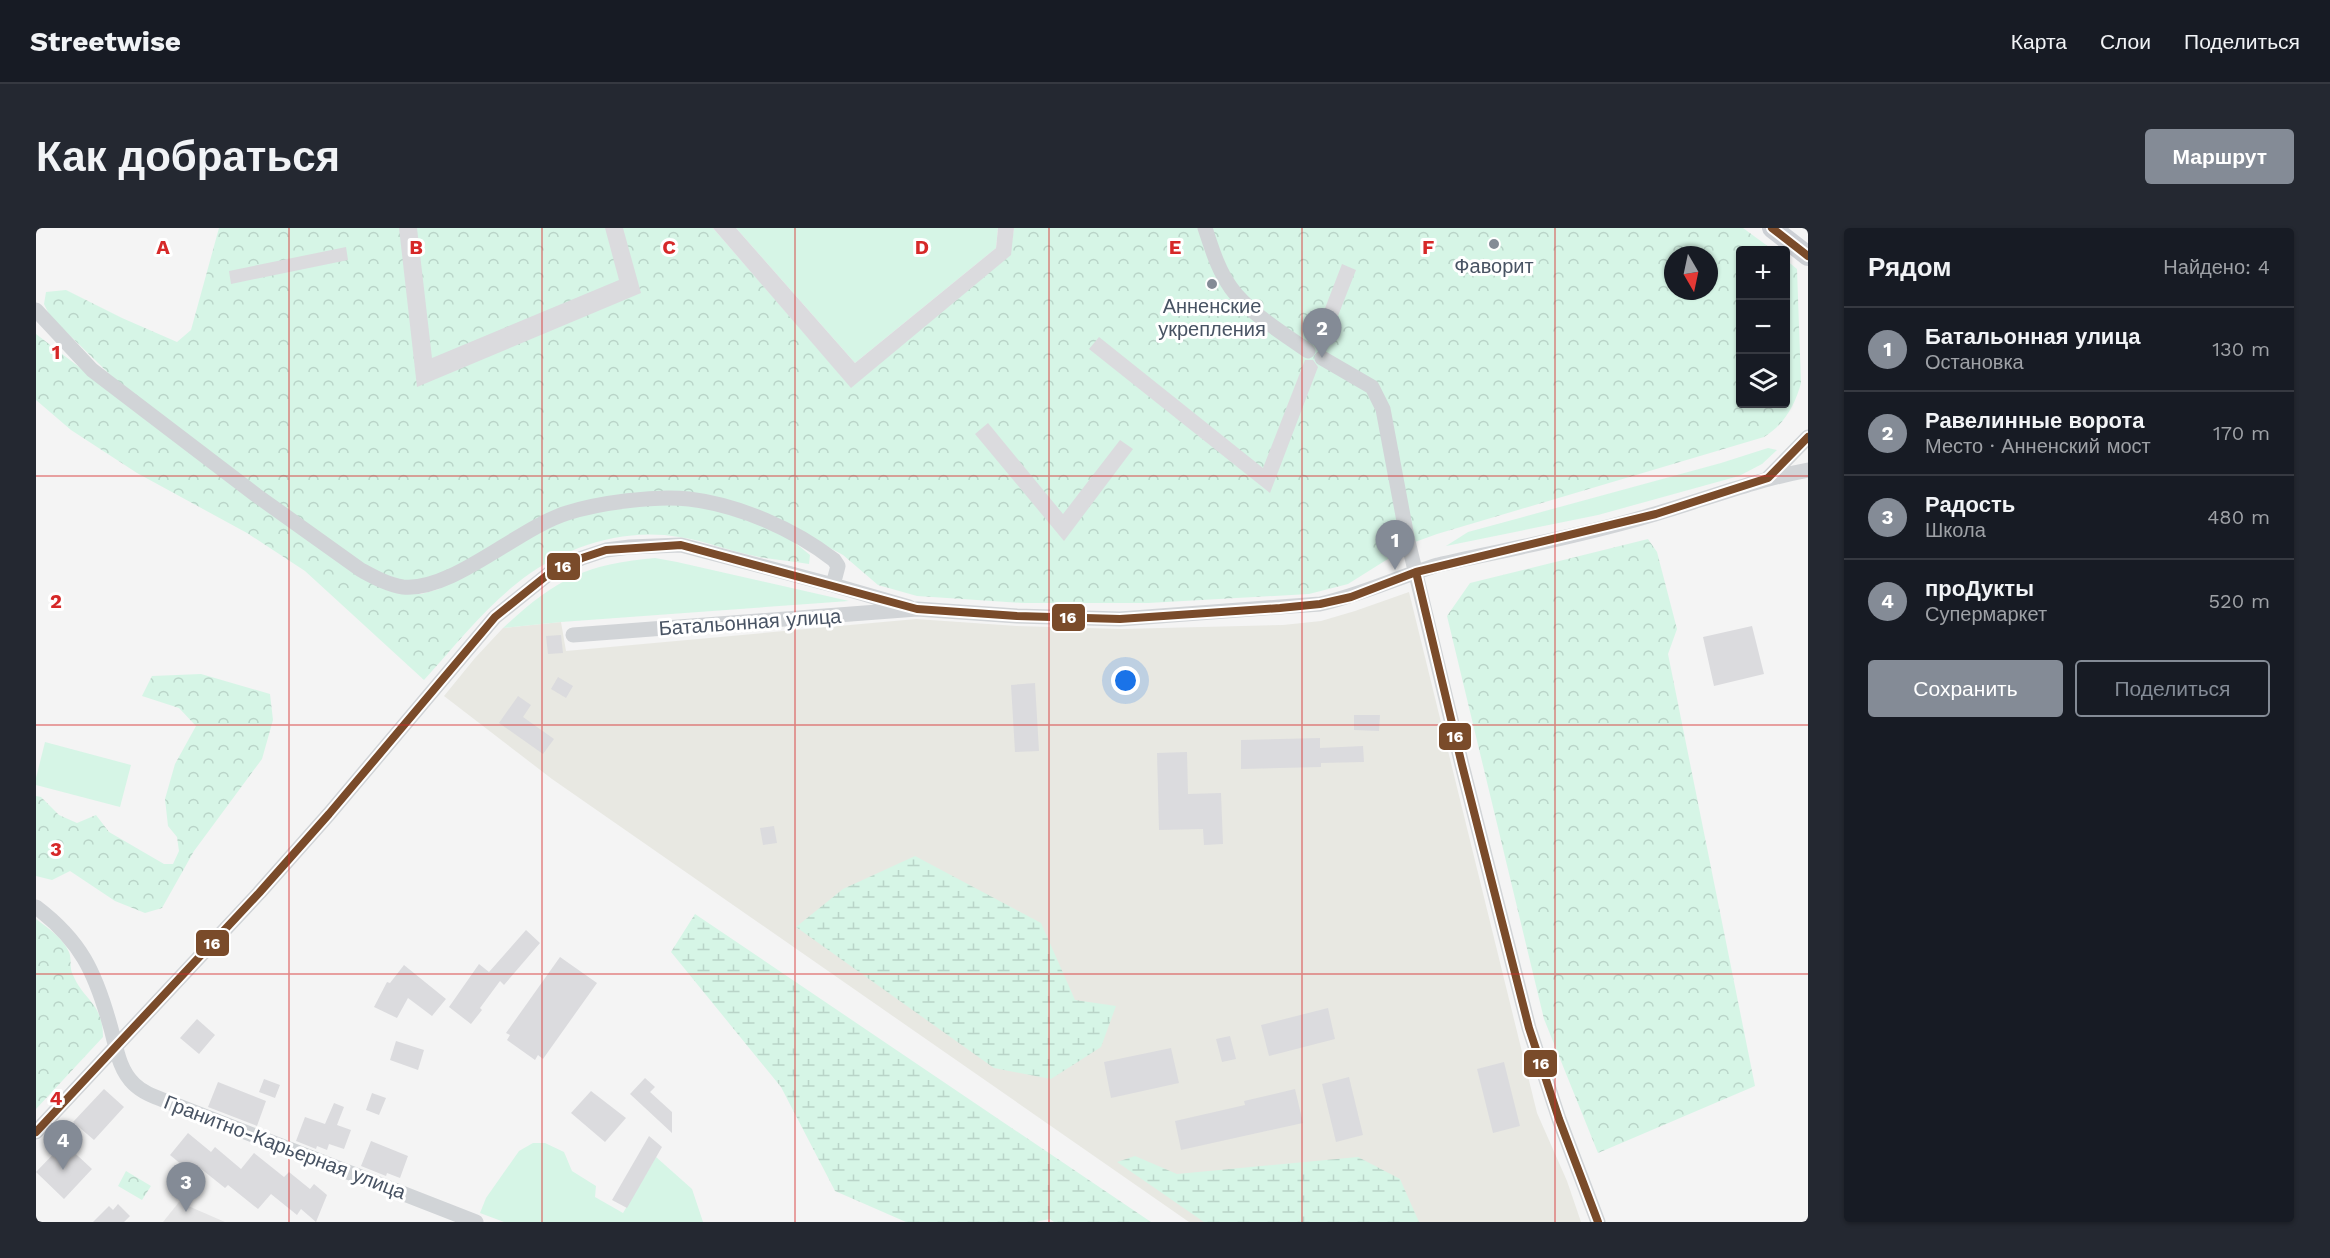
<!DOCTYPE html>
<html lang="ru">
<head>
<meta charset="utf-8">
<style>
	body { margin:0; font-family:"Work Sans",sans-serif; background:#242831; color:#f1f3f6 }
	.controls { position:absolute; right:18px; top:18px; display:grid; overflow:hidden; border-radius:6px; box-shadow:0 2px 4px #0004 }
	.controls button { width:54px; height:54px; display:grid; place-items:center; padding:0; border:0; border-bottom:2px solid #363941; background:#171b24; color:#f1f3f6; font:30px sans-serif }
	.compass { position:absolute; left:1628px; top:18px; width:54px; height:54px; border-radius:50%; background:#171b24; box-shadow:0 2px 4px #0004; rotate:171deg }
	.you { position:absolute; left:1090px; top:453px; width:21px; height:21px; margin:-15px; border:4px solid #fff; border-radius:50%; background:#1a73e8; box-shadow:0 0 0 9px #1a73e833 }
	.badge { display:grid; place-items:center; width:39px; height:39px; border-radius:50%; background:#848b96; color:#fff; font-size:20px; font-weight:700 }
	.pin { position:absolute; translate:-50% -50px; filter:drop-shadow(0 2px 3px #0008) }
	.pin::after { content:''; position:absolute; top:32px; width:21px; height:18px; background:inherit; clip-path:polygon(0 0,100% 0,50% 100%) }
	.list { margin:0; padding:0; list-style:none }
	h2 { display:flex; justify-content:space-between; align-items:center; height:78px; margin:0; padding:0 24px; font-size:26px }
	h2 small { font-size:20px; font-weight:400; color:#9ea1a6 }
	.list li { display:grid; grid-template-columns:39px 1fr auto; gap:18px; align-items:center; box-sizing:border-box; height:84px; padding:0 24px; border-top:2px solid #363941 }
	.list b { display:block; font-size:22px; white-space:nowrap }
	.list p { margin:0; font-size:20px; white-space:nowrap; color:#9ea1a6 }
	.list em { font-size:20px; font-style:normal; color:#9ea1a6 }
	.actions { display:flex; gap:12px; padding:18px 24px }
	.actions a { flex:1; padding:14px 0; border:2px solid #848b96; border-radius:6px; text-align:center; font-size:21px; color:#848b96 }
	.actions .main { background:#848b96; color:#fff }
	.icon { flex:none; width:33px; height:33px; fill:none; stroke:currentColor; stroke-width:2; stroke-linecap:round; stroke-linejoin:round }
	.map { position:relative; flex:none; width:1772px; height:994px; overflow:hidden; border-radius:6px }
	header { display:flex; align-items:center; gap:36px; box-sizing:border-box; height:84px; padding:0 30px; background:#171b24; border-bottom:2px solid #363941 }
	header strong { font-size:28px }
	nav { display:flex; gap:33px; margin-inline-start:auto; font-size:21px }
	.intro { display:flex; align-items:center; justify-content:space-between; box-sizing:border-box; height:144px; padding:0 36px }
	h1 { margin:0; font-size:42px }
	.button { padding:15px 27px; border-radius:6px; background:#848b96; color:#fff; font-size:21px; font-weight:700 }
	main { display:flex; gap:36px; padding:0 36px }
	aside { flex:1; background:#171b24; border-radius:6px; box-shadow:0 2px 4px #0004 }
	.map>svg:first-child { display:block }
	.commercial { fill:#e8e8e2 }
	.education { fill:#e5e5e6 }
	.grass { fill:#d6f5e6 }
	.forest { fill:url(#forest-crowns); fill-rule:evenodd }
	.wetland { fill:url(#wetland-marsh) }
	.building { fill:#dbdbde }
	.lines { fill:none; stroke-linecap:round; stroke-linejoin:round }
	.minor { stroke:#d1d4d7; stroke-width:15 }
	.major { stroke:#cccfd4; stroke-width:20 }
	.bus-1-casing { stroke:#fff; stroke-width:12 }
	.bus-1 { stroke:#7a4b2a; stroke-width:8 }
	.grid { fill:none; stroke:#d62828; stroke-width:1.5; stroke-opacity:0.55 }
	.poi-dot { fill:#848b96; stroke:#fff; stroke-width:2 }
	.labels { text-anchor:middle; stroke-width:6; stroke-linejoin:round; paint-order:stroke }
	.poi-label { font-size:20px; fill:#485363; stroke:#fff }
	.street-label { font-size:20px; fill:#485363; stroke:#fff }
	.grid-label { font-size:20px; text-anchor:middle; font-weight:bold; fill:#d62828; stroke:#fff; stroke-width:6; stroke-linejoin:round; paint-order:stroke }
	.line-badge { stroke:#fff; stroke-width:2 }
	.badge-label { font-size:16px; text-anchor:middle; font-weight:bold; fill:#fff }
</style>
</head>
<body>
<header>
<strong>Streetwise</strong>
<nav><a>Карта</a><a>Слои</a><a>Поделиться</a></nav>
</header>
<div class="intro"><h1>Как добраться</h1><a class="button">Маршрут</a></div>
<main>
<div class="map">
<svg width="1772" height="994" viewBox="0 0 1772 994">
	<defs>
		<pattern id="forest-crowns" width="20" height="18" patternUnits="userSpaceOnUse" patternTransform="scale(1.5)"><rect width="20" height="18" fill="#d6f5e6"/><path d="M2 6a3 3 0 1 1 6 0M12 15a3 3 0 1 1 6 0" fill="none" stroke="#b9d4c8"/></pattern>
		<pattern id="wetland-marsh" width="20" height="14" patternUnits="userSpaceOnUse" patternTransform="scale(1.5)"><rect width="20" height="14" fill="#d6f5e6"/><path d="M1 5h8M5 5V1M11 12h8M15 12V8" fill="none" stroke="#b9d4c8"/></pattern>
	</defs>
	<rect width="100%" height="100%" fill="#f4f4f4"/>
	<path class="commercial" d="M 1373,364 L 1501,885 L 1531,953 L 1545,994 L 1153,994 L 516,551 L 408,468 L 439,430 L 467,400 L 525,394 L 530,423 L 880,391 L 981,398 L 1085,401 L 1247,397 L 1285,393 L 1319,383 Z"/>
	<path class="education" d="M 143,974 L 189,994 L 127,994 Z"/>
	<path class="grass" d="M 700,0 L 962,0 L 960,20 L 819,135 Z
		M 1732,220 L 1741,222 L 1726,236 L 1703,248 L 1562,287 L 1410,318 L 1432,304 L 1685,235 Z
		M 619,330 L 641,334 L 813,373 L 525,394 L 467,400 C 519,352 548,336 619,330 Z
		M 9,514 L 95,537 L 84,579 L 0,557 L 0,550 Z
		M 497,915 L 509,915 L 528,924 L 536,943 L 560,958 L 559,969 L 587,985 L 620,929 L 656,961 L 667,994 L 468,994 L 444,985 L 450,970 L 483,923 Z"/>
	<path class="forest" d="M 183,0 L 677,0 L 815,159 L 974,27 L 978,0 L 1707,0 L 1737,22 L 1704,22 L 1704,176 L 1750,176 L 1750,32 L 1761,41 L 1765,155 C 1759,177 1748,197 1728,209 L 1401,306 L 1379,314 L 1312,356 L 1273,366 L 1112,375 L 987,375 L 881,368 L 842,357 L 807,327 L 755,299 L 701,277 L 581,270 L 399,350 L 369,354 L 342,347 L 103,175 L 14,88 L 8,76 L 10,64 L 30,62 L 86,90 L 141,114 L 155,102 ZM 1637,27 L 1673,27 L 1673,63 L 1637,63 Z
		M 0,106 L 124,201 L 366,365 L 385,366 L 403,361 L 495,306 L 547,285 L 622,276 L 655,277 L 677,281 L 731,299 L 757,313 L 774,327 L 773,336 C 757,333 740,332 723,329 C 696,324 670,313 643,309 C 586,299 524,320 480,356 C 446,383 418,419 388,452 L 269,343 L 211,305 L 101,245 L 35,202 L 0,172 Z
		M 1612,311 L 1621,324 L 1641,401 L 1632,426 L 1719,858 L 1562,925 L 1508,791 L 1411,388 L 1434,355 Z
		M 165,446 L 234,466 L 237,492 L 226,531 L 158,623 L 126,680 L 109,685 L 79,673 L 34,643 L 16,652 L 0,648 L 0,568 L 5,569 L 23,587 L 41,595 L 60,587 L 73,604 L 128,636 L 137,636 L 143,623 L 141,609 L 132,598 L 129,571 L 139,536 L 160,498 L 143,480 L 106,468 L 116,448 Z
		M 0,691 C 12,700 27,710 33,724 C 36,731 33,740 37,747 C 48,773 67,775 67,809 L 0,881 Z
		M 90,943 L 115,958 L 106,972 L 82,958 Z"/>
	<path class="wetland" d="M 879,628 L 1005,695 L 1039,772 L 1080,778 L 1065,819 L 1015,851 L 958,840 L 760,699 L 807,661 Z
		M 659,686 L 1115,994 L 1018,994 L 1014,991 L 999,994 L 870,994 L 799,963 L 745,859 L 635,724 Z
		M 1099,928 L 1141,946 L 1322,929 L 1364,951 L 1383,994 L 1168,994 L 1081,934 Z"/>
	<path class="building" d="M 363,0 L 381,0 L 396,130 L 583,52 L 569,0 L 587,0 L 605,65 L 381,159 Z
		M 677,0 L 700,0 L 819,135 L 960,20 L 962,0 L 978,0 L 975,27 L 815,160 Z
		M 310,19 L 312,32 L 195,56 L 193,43 Z
		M 1306,36 L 1320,42 L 1289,121 L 1281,122 L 1276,114 Z
		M 1063,109 L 1227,240 L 1269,132 L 1277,132 L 1282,139 L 1234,265 L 1053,121 Z
		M 952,195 L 1027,286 L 1084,212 L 1097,221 L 1028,313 L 939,206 Z
		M 1716,398 L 1728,446 L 1678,458 L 1667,409 Z
		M 525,407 L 527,425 L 512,426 L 510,408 Z
		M 522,449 L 537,458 L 530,470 L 515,461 Z
		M 999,455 L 1003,523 L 979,524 L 975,457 Z
		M 482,468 L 495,477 L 487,489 L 518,511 L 507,526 L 463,495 Z
		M 1318,487 L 1344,487 L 1343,503 L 1318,502 Z
		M 1284,510 L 1284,520 L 1327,518 L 1328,534 L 1285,535 L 1285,539 L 1205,541 L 1205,512 Z
		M 1151,524 L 1152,566 L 1185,565 L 1187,616 L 1168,617 L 1167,601 L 1123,602 L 1121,525 Z
		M 738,598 L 741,615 L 727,617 L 724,600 Z
		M 490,702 L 504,715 L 468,757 L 464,753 L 444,780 L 446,782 L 435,796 L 413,779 L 443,736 L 453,744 Z
		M 524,729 L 561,755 L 507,831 L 502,827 L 499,832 L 471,812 L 474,807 L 470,805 Z
		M 368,737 L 410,771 L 396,788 L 372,770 L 361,790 L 338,779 L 351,754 L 354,755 Z
		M 1292,780 L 1299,811 L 1233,828 L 1225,797 Z
		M 161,791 L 179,807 L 163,826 L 144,810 Z
		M 1194,808 L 1200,831 L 1186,834 L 1180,811 Z
		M 360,813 L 388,822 L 382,842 L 354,832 Z
		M 1135,820 L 1143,855 L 1075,870 L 1068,834 Z
		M 1468,834 L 1484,898 L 1457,905 L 1441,841 Z
		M 1313,849 L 1327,907 L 1300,914 L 1286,856 Z
		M 609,850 L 619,859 L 614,864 L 636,884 L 636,905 L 594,866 Z
		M 228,851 L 244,857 L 239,870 L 223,864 Z
		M 182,854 L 230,873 L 221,898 L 172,879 Z
		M 68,861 L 88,879 L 58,912 L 37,894 Z
		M 1259,861 L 1267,895 L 1145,922 L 1139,893 L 1209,877 L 1208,873 Z
		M 555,863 L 590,890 L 569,914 L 535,885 Z
		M 336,865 L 350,870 L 343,887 L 330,882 Z
		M 298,875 L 308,879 L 301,897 L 315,902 L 308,921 L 293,916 L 291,922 L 281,918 L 280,921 L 260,913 L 269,889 L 289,896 Z
		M 152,905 L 175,924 L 179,919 L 205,941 L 218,925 L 248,949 L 253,944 L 274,961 L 278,956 L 291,967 L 280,994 L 265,981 L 261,987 L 235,966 L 222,981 L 192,957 L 189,960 L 164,940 L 158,947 L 134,927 Z
		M 613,908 L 626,919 L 591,980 L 576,972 Z
		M 335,913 L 372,928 L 364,950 L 351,945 L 350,948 L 325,938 Z
		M 28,915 L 56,941 L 28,971 L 0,944 Z
		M 82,976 L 94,988 L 88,994 L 57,994 L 73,978 L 77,982 Z"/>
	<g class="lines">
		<path class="minor" d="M 1169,0 C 1176,21 1182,42 1195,60 C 1212,84 1248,106 1272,123
			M 0,82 L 56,142 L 220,267 L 325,342 C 338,349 352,357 367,359 C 416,364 482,300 531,285 C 562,275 620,267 653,271 C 703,277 758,301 798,332 L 802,338 L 797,357
			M 1286,130 L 1336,159 L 1347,181 L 1371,309 L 1426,537 L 1493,800 L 1523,891 L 1562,994
			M 1732,250 L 1772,209
			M 537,407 L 881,381 L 981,388 L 1084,391 L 1284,376 C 1325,367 1362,349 1402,337 C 1474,321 1548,307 1619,286 C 1670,271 1719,252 1772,242
			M 0,679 C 45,713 59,744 74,797 C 80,817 82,841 98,856 C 109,867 126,871 140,877 L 440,994
			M 0,904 L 223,665 L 293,586 L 459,389 L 515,344 L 546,330 L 570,322 L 594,319 L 645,317 L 797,357 L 873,379"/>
		<path class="major" d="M 1736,0 L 1772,28"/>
		<defs>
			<path id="bus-1" d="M 1736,0 L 1772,28
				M 1380,344 L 1426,537 L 1493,800 L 1523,891 L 1562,994
				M 0,904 L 223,665 L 293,586 L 459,389 L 515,344 L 546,330 L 570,322 L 645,317 L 881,381 L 981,388 L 1084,391 L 1244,380 L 1284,376 L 1315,369 L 1380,344 L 1620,286 L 1732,250 L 1772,209"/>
		</defs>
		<use href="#bus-1" class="bus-1-casing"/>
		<use href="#bus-1" class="bus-1"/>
	</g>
	<path class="grid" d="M 253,0 L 253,994M 506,0 L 506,994M 759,0 L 759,994M 1013,0 L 1013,994M 1266,0 L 1266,994M 1519,0 L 1519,994M 0,248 L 1772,248M 0,497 L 1772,497M 0,746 L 1772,746"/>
	<g class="poi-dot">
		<circle cx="1458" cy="16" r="6"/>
		<circle cx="1176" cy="56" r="6"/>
	</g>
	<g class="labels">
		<g class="poi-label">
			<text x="1458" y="45">Фаворит</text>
			<text x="1176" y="85">Анненские<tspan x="1176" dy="23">укрепления</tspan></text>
		</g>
		<g class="street-label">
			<text transform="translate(714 394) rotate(-4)" y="7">Батальонная улица</text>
			<text transform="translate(249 919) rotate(21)" y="7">Гранитно-Карьерная улица</text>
		</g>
	</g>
	<g class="grid-label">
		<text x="127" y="26">A</text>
		<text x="380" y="26">B</text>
		<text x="633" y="26">C</text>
		<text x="886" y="26">D</text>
		<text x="1139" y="26">E</text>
		<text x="1392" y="26">F</text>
		<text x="20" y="131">1</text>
		<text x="20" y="380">2</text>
		<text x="20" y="628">3</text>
		<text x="20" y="877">4</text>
	</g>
	<g class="line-badge">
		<rect x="510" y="324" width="35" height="29" rx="6" fill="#7a4b2a"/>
		<rect x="1015" y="375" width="35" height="29" rx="6" fill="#7a4b2a"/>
		<rect x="1402" y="494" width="34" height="29" rx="6" fill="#7a4b2a"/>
		<rect x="159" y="701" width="35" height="28" rx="6" fill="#7a4b2a"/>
		<rect x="1487" y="821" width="35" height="29" rx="6" fill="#7a4b2a"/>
	</g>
	<g class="badge-label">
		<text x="527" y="344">16</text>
		<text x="1032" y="395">16</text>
		<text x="1419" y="514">16</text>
		<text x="176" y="721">16</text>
		<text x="1505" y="841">16</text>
	</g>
</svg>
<div class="controls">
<button>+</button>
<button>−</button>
<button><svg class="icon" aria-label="layers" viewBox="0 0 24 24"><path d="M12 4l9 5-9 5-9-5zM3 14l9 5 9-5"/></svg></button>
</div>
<svg class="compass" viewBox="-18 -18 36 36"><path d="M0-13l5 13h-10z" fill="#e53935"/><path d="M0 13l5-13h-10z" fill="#9ea1a6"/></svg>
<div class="you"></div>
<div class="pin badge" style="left:1359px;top:342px">1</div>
<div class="pin badge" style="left:1286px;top:130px">2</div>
<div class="pin badge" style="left:150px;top:984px">3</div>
<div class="pin badge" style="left:27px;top:942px">4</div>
</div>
<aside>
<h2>Рядом<small>Найдено: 4</small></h2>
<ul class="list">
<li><span class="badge">1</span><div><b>Батальонная улица</b><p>Остановка</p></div><em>130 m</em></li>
<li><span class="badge">2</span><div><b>Равелинные ворота</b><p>Место · Анненский мост</p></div><em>170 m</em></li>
<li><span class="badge">3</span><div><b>Радость</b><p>Школа</p></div><em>480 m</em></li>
<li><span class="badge">4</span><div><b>проДукты</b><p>Супермаркет</p></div><em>520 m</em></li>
</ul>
<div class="actions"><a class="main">Сохранить</a><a>Поделиться</a></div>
</aside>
</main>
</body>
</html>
